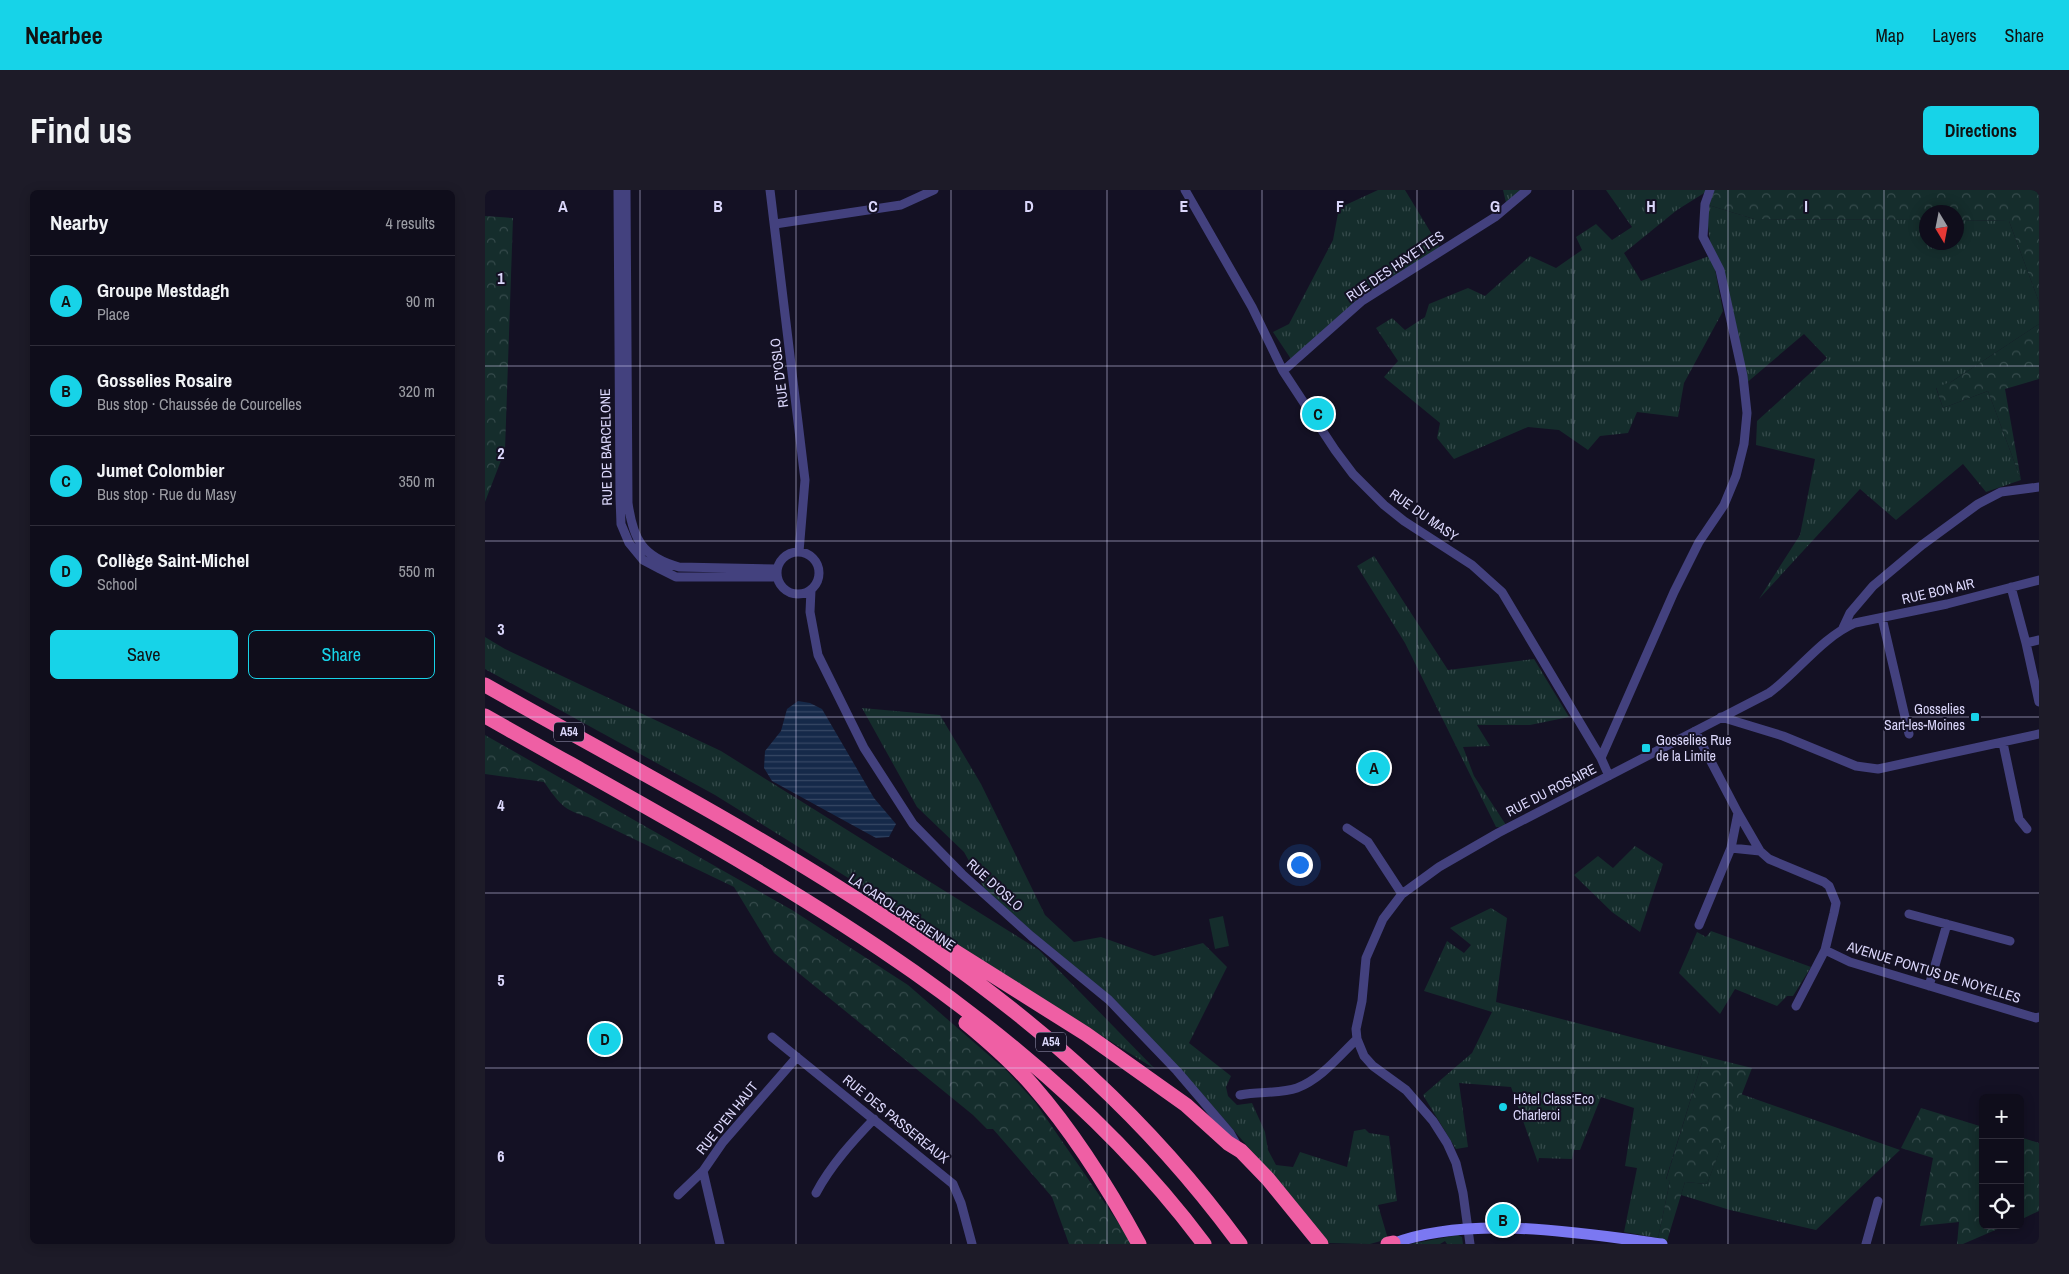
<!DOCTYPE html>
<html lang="en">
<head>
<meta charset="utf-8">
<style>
	body { margin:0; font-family:"Archivo Narrow",sans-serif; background:#1d1b28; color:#f1f3f6 }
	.controls { position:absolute; right:15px; bottom:15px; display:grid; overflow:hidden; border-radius:8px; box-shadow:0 2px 12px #0003 }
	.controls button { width:45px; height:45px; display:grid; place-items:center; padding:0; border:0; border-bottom:1px solid #2f2d3a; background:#0f0d1b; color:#f1f3f6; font:25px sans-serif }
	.compass { position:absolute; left:1434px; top:15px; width:45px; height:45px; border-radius:50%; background:#0f0d1b; box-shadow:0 2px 12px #0003; rotate:170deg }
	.you { position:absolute; left:814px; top:674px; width:18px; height:18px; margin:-12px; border:4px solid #fff; border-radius:50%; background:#1a73e8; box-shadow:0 0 0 8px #1a73e833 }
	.badge { display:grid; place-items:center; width:32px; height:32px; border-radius:50%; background:#17d3e8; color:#111; font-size:16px; font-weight:700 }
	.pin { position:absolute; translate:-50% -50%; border:2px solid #fff; box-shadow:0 1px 5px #0006 }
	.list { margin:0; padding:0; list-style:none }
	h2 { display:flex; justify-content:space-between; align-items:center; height:65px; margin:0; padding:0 20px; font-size:21px }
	h2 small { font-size:16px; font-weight:400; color:#9b9ca3 }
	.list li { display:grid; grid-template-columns:32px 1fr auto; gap:15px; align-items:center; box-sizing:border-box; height:90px; padding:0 20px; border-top:1px solid #2f2d3a }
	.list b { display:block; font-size:19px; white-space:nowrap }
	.list p { margin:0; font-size:16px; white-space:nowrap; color:#9b9ca3 }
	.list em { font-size:16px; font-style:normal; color:#9b9ca3 }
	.actions { display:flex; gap:10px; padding:15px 20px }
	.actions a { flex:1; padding:11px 0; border:1px solid #17d3e8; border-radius:8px; text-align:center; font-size:18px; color:#17d3e8 }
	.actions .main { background:#17d3e8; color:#111 }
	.icon { flex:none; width:28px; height:28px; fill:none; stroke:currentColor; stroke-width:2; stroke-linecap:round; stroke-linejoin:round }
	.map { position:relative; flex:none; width:1554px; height:1054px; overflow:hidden; border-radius:8px }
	header { display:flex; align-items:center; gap:30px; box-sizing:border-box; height:70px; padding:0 25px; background:#17d3e8; color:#111 }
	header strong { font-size:24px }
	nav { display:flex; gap:28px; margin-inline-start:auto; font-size:18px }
	.intro { display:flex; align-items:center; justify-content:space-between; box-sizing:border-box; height:120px; padding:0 30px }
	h1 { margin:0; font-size:35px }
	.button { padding:12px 22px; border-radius:8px; background:#17d3e8; color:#111; font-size:18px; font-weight:700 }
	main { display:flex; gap:30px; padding:0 30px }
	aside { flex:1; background:#0f0d1b; border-radius:8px; box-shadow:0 2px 12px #0003 }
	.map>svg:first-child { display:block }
	.grass { fill:url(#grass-tufts) }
	.forest { fill:url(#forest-crowns) }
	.pitch { fill:#152d2c }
	.water { fill:url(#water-rules) }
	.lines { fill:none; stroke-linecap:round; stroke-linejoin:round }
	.minor { stroke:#43417e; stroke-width:9 }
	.secondary { stroke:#7b78f2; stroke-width:11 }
	.motorway { stroke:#ef5fa4; stroke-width:15 }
	.grid { fill:none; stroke:#dbd7fb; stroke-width:1; stroke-opacity:0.55 }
	.poi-dot { fill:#17d3e8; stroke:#141124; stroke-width:2 }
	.labels { text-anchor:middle; stroke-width:4; stroke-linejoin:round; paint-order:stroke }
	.shield { fill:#141124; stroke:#9f9cba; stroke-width:1 }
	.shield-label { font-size:12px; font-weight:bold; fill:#dbd7fb }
	.street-label { font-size:14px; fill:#dbd7fb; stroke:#141124 }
	.poi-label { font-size:14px; fill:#dbd7fb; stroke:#141124; text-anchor:start }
	.grid-label { font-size:16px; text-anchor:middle; font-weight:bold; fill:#dbd7fb; stroke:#141124; stroke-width:4; stroke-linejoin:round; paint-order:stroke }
</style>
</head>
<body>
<header>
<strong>Nearbee</strong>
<nav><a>Map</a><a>Layers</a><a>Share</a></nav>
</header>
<div class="intro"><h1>Find us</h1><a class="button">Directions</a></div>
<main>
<aside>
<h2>Nearby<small>4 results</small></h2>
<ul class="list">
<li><span class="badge">A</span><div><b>Groupe Mestdagh</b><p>Place</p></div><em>90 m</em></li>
<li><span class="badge">B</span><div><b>Gosselies Rosaire</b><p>Bus stop · Chaussée de Courcelles</p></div><em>320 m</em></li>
<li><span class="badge">C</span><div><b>Jumet Colombier</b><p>Bus stop · Rue du Masy</p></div><em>350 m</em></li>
<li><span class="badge">D</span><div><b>Collège Saint-Michel</b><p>School</p></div><em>550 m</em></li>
</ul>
<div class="actions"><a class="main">Save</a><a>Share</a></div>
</aside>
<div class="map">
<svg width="1554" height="1054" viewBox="0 0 1554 1054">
	<defs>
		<pattern id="grass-tufts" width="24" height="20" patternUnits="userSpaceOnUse" patternTransform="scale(1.25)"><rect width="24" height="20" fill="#152d2c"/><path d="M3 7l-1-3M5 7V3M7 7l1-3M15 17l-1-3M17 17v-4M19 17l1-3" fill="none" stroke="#364b4c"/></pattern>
		<pattern id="forest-crowns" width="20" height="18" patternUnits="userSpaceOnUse" patternTransform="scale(1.25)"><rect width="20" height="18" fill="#152d2c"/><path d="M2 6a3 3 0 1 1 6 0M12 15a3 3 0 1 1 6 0" fill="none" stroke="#364b4c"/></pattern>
		<pattern id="water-rules" width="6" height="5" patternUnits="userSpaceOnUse" patternTransform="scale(1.25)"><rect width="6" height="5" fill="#152949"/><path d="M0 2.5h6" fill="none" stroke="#364764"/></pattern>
	</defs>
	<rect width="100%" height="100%" fill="#141124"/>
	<path class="grass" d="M 893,0 L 920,0 L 957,61 L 870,117 L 808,172 L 788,142 L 804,134 L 848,50 L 854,18 Z
		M 1018,0 L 1042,0 L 1022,17 Z
		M 1121,0 L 1224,0 L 1192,20 L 1139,63 L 1156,91 L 1227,65 L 1220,14 L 1269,29 L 1441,30 L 1442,52 L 1472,52 L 1472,30 L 1524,31 L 1554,112 L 1554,134 L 1466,192 L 1451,198 L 1458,218 L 1503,201 L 1536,290 L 1501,302 L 1478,274 L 1411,330 L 1375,299 L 1274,409 L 1315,345 L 1330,269 L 1271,255 L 1272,231 L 1342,168 L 1319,144 L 1259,195 L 1228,69 L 1238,121 L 1199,193 L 1193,227 L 1152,222 L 1143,243 L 1115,246 L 1103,260 L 1074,240 L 1043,237 L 969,269 L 952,248 L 955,233 L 899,187 L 913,171 L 891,138 L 907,128 L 920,140 L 940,127 L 944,114 L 983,98 L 1000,106 L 1045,66 L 1071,78 L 1097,60 L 1091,47 L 1111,34 L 1127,50 L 1147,37 Z
		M 889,366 L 963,480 L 1049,469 L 1084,527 L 1045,535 L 992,535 L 1005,556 L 978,557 L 989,586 L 1023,638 L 1011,637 L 920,453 L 872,376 Z
		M 0,447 L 20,459 L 236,561 L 554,760 L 670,879 L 230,605 L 0,479 Z
		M 377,518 L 455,525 L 496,594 L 560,725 L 589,752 L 616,747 L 669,766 L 718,753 L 742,777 L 704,853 L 746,886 L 741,897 L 743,906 L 752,915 L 767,913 L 780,942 L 783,960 L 791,975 L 808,977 L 815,962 L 862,977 L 869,941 L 880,939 L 884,943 L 904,946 L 912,1011 L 893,1015 L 903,1049 L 885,1054 L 843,1053 L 791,989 L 719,906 L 611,799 L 499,698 L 479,662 L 432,617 Z
		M 1150,656 L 1178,674 L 1155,742 L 1127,722 L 1089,685 L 1113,666 L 1128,678 Z
		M 1006,718 L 1022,728 L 1011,812 L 1219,866 L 1181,989 L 1185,991 L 1173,1048 L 1139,1042 L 1152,978 L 1140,976 L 1149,918 L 1116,907 L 1095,960 L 1089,960 L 1087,969 L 1054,968 L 1053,973 L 1026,897 L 974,893 L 983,957 L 971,959 L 938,905 L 987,863 L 1007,822 L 939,801 L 962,751 L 979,763 L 986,755 L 965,738 Z
		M 1226,741 L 1326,777 L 1308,806 L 1302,806 L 1292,816 L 1250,799 L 1235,824 L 1194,783 L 1212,742 L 1221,747 Z
		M 1256,904 L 1415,960 L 1331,1040 L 1245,1020 L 1196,1005 L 1200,992 L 1222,994 Z
		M 973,1045 L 977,1047 L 978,1054 L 962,1054 L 960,1051 L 955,1054 L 925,1054 Z"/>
	<path class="forest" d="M 1225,0 L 1554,0 L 1554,112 L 1524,31 L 1472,30 L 1472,22 L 1442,22 L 1441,30 L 1269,29 L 1220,14 Z
		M 0,26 L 28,28 L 20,260 L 0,312 Z
		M 1554,134 L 1554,189 L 1520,199 L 1536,290 L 1503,201 L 1458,218 L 1451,197 L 1466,192 Z
		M 0,545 L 307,720 L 423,795 L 522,881 L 550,912 L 648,1054 L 584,1054 L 567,1007 L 508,939 L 502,939 L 488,925 L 289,763 L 249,697 L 103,627 C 78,620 74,613 59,592 L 0,584 Z
		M 1219,866 L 1267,878 L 1222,994 L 1200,992 L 1182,1051 L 1173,1048 L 1185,991 L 1181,990 Z
		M 1436,918 L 1498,937 L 1498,1035 L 1522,1035 L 1478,1054 L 1472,1054 L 1474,1032 L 1435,1036 L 1448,968 L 1416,958 Z
		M 1535,947 L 1554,953 L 1554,1021 L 1535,1030 Z"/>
	<path class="pitch" d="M 738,726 L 744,756 L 730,759 L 724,729 Z"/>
	<path class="water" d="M 313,511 L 325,513 L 337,519 L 389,608 L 411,634 L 404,647 L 391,648 L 287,591 L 279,578 L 280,561 L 296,541 L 302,519 Z"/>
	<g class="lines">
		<path class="minor" d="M 133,0 L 135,307 L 136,334 L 144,353 L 158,370 L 175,379 L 191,387 L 292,387
			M 141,0 L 143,313 C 148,349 157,367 194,377 L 292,379
			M 285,0 L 320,290 L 314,362
			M 700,0 L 767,117 L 798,181 L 850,260 L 868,284 L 899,315 L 919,331 L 987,375 L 1017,402 L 1116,568 L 1124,586
			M 290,34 L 416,15 L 449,0
			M 798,181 L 877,111 L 1010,27 L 1042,0
			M292 383a21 21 0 1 1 42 0a21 21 0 1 1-42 0Z
			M 1526,397 L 1541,453 L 1554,512
			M 326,400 L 325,422 L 333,465 L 379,558 L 428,634 L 477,684 L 546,746 L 624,810 L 692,881 L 745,943 L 753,957
			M 1397,428 L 1424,544
			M 1358,438 L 1365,423 L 1388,396 L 1437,355 L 1493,314 L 1516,302 L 1554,297
			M 1541,453 L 1554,450
			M 1236,527 L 1298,546 L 1371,576 L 1393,579 L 1554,544
			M 1210,541 L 1253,623 L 1275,661 L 1284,669 L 1339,692 L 1344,696 L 1351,713 L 1349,723 L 1340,760 L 1311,816
			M 1518,553 L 1534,629 L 1542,639
			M 1116,568 L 1189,402 L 1214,352 L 1239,315 L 1251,286 L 1259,254 L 1262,223 L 1258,186 L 1235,80 L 1218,47 L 1220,14 L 1225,0
			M 862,638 L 883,652 L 917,704
			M 1246,658 L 1275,661
			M 1424,724 L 1525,751
			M 1214,735 L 1246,658 L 1253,623
			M 1340,760 L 1365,772 L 1551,828 L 1554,827
			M 1444,796 L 1462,734
			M 287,847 L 468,994 L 476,1013 L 487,1054
			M 755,905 C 773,901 795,904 812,898 C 836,889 854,866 872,849
			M 218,981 L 235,1054
			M 331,1003 C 346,975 367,952 389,929
			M 193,1005 L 218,981 L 238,952 L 312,867
			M 985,1054 L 978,1003 L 971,973 L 962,953 L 948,931 L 921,900 L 888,876 L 879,866 L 872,849 L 871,839 L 877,811 L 881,768 L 898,729 L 917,704 L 954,677 L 1013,643 L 1284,503 C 1313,482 1336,448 1370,433 L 1462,414 L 1554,390
			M 1381,1054 L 1393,1011"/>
		<path class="secondary" d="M 907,1054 C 983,1024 1097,1043 1177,1054"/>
		<path class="motorway" d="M 0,495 C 209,613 429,723 606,887 C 661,938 711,994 755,1054
			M 0,526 C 257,672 538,812 719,1054
			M 420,730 L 601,844 L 701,915 L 743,953 L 756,961 L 783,989 L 836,1054
			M 481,833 C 504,852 528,873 548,896 C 589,943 624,999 654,1054
			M 903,1054 L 908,1053"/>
	</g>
	<path class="grid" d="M 155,0 L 155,1054M 311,0 L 311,1054M 466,0 L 466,1054M 622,0 L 622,1054M 777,0 L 777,1054M 932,0 L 932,1054M 1088,0 L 1088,1054M 1243,0 L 1243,1054M 1399,0 L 1399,1054M 0,176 L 1554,176M 0,351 L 1554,351M 0,527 L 1554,527M 0,703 L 1554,703M 0,878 L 1554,878"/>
	<g class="poi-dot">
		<rect x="1485" y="522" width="10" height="10" rx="2.5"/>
		<rect x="1156" y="553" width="10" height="10" rx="2.5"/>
		<circle cx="1018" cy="917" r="5"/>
	</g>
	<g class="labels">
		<g class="shield">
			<rect x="69" y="532.5" width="30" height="19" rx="4"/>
			<rect x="551" y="842.5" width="30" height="19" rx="4"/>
		</g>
		<g class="shield-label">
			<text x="84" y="546">A54</text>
			<text x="566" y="856">A54</text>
		</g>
		<g class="street-label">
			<text transform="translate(910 76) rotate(-34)" y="5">RUE DES HAYETTES</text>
			<text transform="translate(294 183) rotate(-97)" y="5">RUE D'OSLO</text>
			<text transform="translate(121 257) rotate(-91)" y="5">RUE DE BARCELONE</text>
			<text transform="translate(939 325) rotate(35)" y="5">RUE DU MASY</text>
			<text transform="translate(1453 401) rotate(-13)" y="5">RUE BON AIR</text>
			<text transform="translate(1066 600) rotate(-27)" y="5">RUE DU ROSAIRE</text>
			<text transform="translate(510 695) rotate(42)" y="5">RUE D'OSLO</text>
			<text transform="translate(417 722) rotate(34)" y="5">LA CAROLORÉGIENNE</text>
			<text transform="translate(1449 782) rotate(17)" y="5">AVENUE PONTUS DE NOYELLES</text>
			<text transform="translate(242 928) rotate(-51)" y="5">RUE D'EN HAUT</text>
			<text transform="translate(411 929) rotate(39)" y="5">RUE DES PASSEREAUX</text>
		</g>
		<g class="poi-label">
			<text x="1480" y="524" text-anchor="end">Gosselies<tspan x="1480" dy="16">Sart-les-Moines</tspan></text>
			<text x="1171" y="555">Gosselies Rue<tspan x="1171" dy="16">de la Limite</tspan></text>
			<text x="1028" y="914">Hôtel Class‘Eco<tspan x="1028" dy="16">Charleroi</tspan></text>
		</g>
	</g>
	<g class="grid-label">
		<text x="78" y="22">A</text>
		<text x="233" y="22">B</text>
		<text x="388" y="22">C</text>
		<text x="544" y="22">D</text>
		<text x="699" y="22">E</text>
		<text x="855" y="22">F</text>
		<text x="1010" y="22">G</text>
		<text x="1166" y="22">H</text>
		<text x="1321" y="22">I</text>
		<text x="16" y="94">1</text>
		<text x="16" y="269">2</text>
		<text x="16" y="445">3</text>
		<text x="16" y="621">4</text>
		<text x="16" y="796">5</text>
		<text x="16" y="972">6</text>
	</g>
</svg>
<div class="controls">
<button>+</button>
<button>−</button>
<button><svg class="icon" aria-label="locate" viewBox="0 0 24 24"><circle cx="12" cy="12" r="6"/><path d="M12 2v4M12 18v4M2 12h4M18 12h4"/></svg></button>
</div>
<svg class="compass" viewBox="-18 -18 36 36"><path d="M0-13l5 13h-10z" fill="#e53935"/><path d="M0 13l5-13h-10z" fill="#9b9ca3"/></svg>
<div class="you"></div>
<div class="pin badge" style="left:889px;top:578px">A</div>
<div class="pin badge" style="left:1018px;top:1030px">B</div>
<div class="pin badge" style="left:833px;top:224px">C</div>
<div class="pin badge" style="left:120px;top:849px">D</div>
</div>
</main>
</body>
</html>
